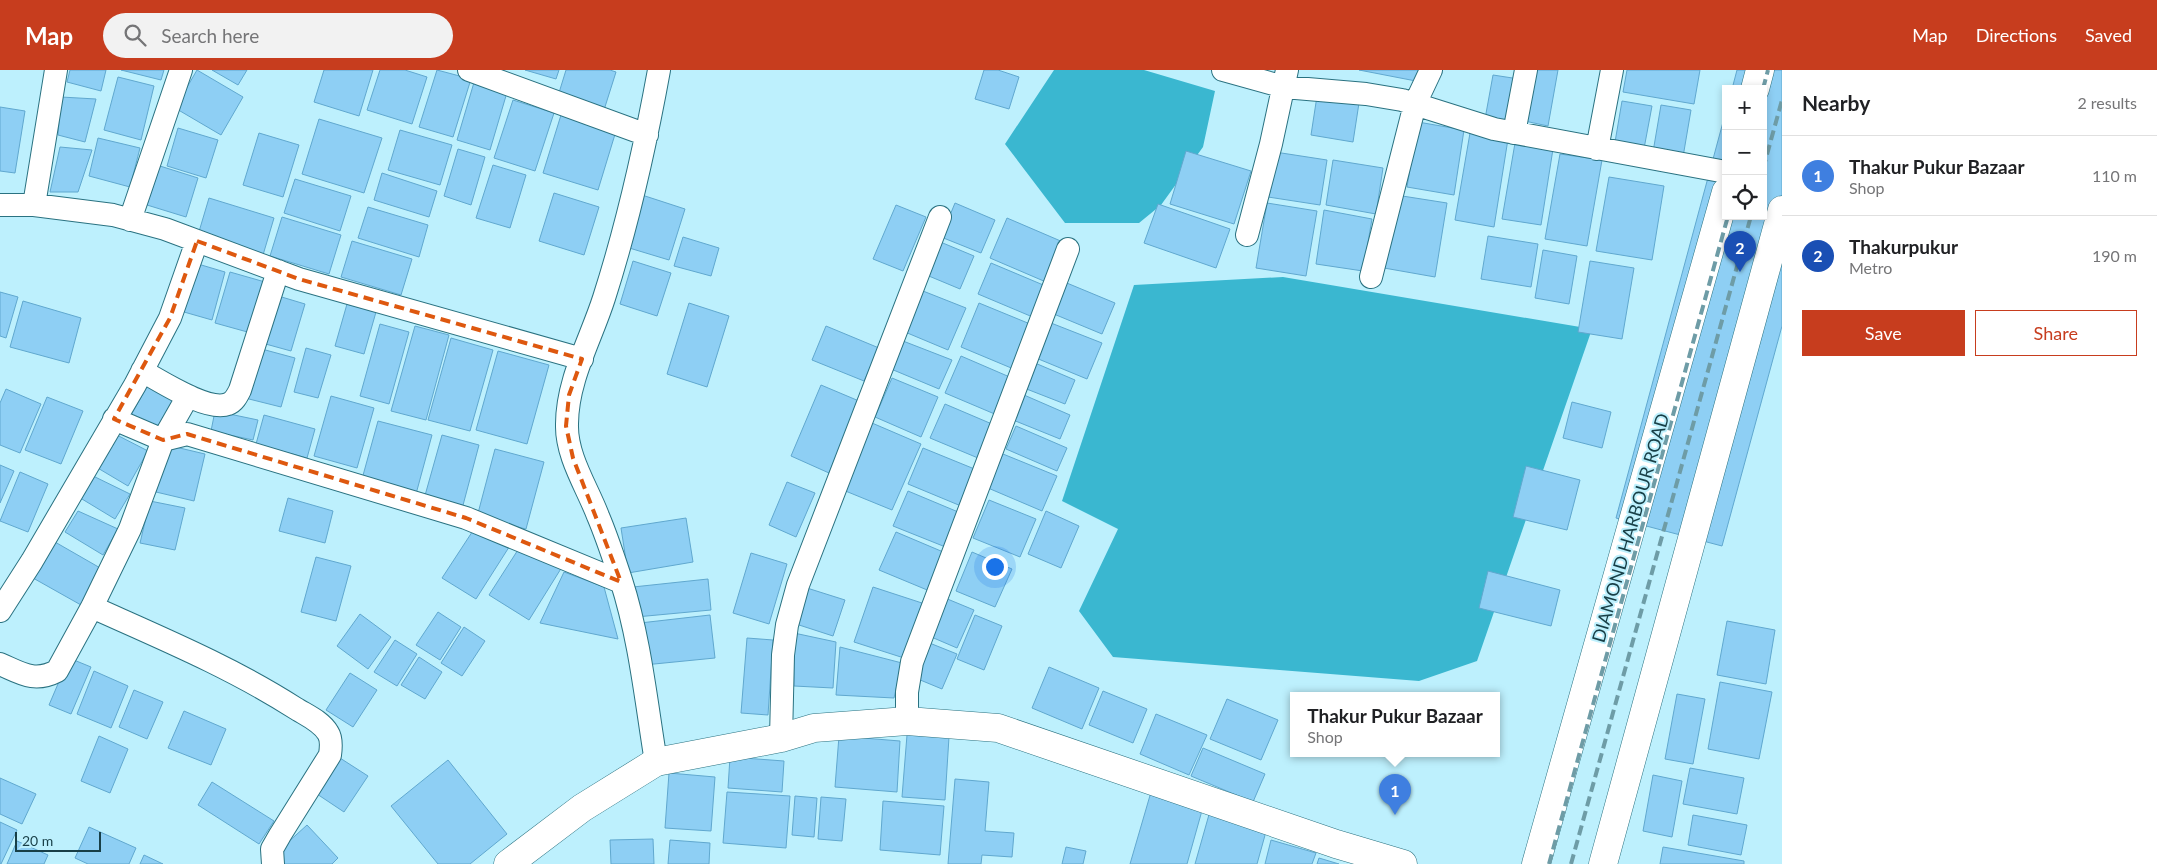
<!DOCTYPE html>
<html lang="en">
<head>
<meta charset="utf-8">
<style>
	body { margin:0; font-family:Lato,sans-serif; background:#f2f2f2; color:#202124 }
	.controls { position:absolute; right:15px; top:15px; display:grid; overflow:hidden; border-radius:0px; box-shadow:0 2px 8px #0003 }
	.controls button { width:45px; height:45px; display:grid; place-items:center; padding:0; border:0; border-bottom:1px solid #e0e0e0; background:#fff; color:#202124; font:25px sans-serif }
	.scale { position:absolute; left:15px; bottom:12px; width:86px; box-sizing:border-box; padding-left:5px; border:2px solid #183f47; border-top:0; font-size:14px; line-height:18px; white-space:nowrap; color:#183f47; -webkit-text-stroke:4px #bdf0fd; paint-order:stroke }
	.you { position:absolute; left:994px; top:496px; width:18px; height:18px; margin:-12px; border:4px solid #fff; border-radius:50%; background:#1a73e8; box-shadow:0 0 0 8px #1a73e833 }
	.badge { display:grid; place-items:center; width:32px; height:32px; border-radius:50%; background:#c73d1e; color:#fff; font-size:16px; font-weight:700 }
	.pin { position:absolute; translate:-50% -41px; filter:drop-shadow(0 1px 2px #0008) }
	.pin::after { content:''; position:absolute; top:26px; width:18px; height:15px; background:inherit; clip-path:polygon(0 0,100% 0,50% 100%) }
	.popup { position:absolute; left:1290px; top:622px; width:210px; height:65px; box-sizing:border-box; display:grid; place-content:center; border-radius:0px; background:#fff; filter:drop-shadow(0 1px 4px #0005); font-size:16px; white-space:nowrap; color:#757577 }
	.popup b { font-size:19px; color:#202124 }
	.popup::after { content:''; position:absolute; left:50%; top:100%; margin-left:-10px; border:10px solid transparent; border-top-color:#fff }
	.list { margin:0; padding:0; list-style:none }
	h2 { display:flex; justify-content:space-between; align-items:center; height:65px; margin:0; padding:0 20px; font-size:21px }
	h2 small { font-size:16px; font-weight:400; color:#757577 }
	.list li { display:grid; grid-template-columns:32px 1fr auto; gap:15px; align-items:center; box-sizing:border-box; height:80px; padding:0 20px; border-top:1px solid #e0e0e0 }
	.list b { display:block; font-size:19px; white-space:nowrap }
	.list p { margin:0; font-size:16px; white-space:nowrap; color:#757577 }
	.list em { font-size:16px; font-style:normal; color:#757577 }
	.actions { display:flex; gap:10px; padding:15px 20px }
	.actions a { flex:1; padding:11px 0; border:1px solid #c73d1e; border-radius:0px; text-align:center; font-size:18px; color:#c73d1e }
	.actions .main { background:#c73d1e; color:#fff }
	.icon { flex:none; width:28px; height:28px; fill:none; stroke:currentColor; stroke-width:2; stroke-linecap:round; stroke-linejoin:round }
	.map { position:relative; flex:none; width:1782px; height:794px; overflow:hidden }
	header { display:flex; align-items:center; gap:30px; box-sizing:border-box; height:70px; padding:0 25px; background:#c73d1e; color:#fff }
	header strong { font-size:24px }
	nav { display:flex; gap:28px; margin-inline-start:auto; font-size:18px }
	.search { width:350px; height:45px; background:#f2f2f2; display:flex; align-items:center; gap:12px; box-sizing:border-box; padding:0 18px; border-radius:28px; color:#757577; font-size:19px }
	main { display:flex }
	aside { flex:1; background:#fff }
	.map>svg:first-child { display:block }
	.water { fill:#3ab7d0 }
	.building { fill:#8ecff4; stroke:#60a8cf }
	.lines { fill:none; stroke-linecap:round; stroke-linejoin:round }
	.street-casing { stroke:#2a7281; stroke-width:24 }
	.secondary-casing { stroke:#2a7281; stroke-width:29 }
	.highway-casing { stroke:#2a7281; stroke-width:29 }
	.street { stroke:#fff; stroke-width:22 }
	.secondary { stroke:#fff; stroke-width:28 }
	.highway { stroke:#fff; stroke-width:28 }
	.rail { stroke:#6e9ca6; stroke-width:4; stroke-dasharray:10 5; stroke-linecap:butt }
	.marked { fill:none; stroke:#de580f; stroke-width:4; stroke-dasharray:10 6; stroke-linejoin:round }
	.labels { text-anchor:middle; stroke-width:4; stroke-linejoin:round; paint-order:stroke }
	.street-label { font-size:18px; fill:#183f47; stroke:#bdf0fd }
</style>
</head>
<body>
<header>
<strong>Map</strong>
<div class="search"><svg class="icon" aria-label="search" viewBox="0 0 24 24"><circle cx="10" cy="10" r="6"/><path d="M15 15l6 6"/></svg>Search here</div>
<nav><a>Map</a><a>Directions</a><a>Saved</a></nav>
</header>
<main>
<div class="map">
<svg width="1782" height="794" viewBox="0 0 1782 794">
	<rect width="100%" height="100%" fill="#bdf0fd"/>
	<path class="water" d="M 1054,0 L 1144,0 L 1215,21 L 1203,77 L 1161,135 L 1139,153 L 1065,153 L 1005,74 Z
		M 1283,207 L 1592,259 L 1477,591 L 1419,611 L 1113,587 L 1079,541 L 1118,459 L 1062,431 L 1134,215 Z"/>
	<path class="building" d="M 70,0 L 106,0 L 101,21 L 67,12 Z
		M 121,0 L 164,0 L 161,10 Z
		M 197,0 L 243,27 L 221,65 L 175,38 Z
		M 212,0 L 247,0 L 238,15 Z
		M 324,0 L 373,0 L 359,46 L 314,32 Z
		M 380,0 L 405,0 L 427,7 L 412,54 L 367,40 Z
		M 437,0 L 471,9 L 453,67 L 419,57 Z
		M 525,0 L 559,0 L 556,9 Z
		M 566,0 L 610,0 L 616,2 L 604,40 L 558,26 Z
		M 984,0 L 998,0 L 1019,7 L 1009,39 L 975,29 Z
		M 1359,0 L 1423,0 L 1421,12 Z
		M 1529,0 L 1558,0 L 1548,56 L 1520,50 Z
		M 1627,0 L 1700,0 L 1694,34 L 1623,22 Z
		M 1737,0 L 1782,0 L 1782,256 L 1722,476 L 1616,448 L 1726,41 L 1726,146 L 1763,146 L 1763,19 L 1732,19 Z
		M 1493,5 L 1519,9 L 1511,54 L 1485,49 Z
		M 118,7 L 154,16 L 141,70 L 104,60 Z
		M 475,9 L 508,19 L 490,80 L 457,70 Z
		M 1317,26 L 1359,33 L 1353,72 L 1311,65 Z
		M 61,27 L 96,29 L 85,72 L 58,65 Z
		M 513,30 L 554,43 L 535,101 L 494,88 Z
		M 1622,31 L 1652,36 L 1643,84 L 1614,78 Z
		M 1661,35 L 1691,40 L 1683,87 L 1653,82 Z
		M 0,37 L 25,41 L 15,103 L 0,101 Z
		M 561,45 L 616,61 L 598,120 L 543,103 Z
		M 319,49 L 382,68 L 364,123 L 302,104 Z
		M 1418,52 L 1464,60 L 1454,125 L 1407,117 Z
		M 178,58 L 218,70 L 206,108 L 167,96 Z
		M 400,60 L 452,75 L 440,115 L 388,100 Z
		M 259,63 L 299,75 L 283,127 L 243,115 Z
		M 1470,63 L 1508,69 L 1494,157 L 1455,150 Z
		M 98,68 L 140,78 L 130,117 L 89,106 Z
		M 1515,73 L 1553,79 L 1541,155 L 1502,149 Z
		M 60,77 L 92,80 L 78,122 L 50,122 Z
		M 458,79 L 485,87 L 471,135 L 444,126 Z
		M 1186,81 L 1251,101 L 1234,154 L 1170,134 Z
		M 1275,82 L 1327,90 L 1320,135 L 1268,127 Z
		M 1560,84 L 1602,90 L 1587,176 L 1545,169 Z
		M 1333,90 L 1383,98 L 1376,144 L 1326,135 Z
		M 493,95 L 526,105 L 510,158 L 476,148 Z
		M 160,96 L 198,108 L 186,147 L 147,135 Z
		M 382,103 L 437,121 L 429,147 L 374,130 Z
		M 1609,107 L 1664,116 L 1652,190 L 1596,181 Z
		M 295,109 L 351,126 L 340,161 L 284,143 Z
		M 554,123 L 599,137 L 584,185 L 539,171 Z
		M 642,125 L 685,139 L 669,190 L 626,177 Z
		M 1396,125 L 1447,133 L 1435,207 L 1384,198 Z
		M 209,128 L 274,148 L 263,185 L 198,165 Z
		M 955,133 L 995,150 L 981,183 L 941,167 Z
		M 1267,133 L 1317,141 L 1306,206 L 1256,198 Z
		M 1158,134 L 1230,159 L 1216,198 L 1144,173 Z
		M 896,135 L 926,147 L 903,201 L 873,189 Z
		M 368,137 L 428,155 L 419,187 L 358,168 Z
		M 1324,140 L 1372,149 L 1363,201 L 1316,194 Z
		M 282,147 L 341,165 L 329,204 L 270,186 Z
		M 1007,148 L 1063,172 L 1046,212 L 990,188 Z
		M 1488,166 L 1538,174 L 1531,217 L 1481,209 Z
		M 683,167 L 719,178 L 711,206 L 674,196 Z
		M 352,171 L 412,189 L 401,225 L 341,207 Z
		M 938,171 L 974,186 L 960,219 L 924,204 Z
		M 1543,180 L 1577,186 L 1569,234 L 1535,228 Z
		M 633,191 L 671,203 L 657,246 L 620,234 Z
		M 1590,191 L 1634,198 L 1622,269 L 1578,262 Z
		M 991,193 L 1048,217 L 1035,248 L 978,224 Z
		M 198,194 L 225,202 L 212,250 L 184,242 Z
		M 230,202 L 265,212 L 251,263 L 215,253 Z
		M 1062,211 L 1115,233 L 1102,264 L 1049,242 Z
		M 923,221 L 966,238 L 948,280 L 905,262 Z
		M 0,222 L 18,227 L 6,268 L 0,266 Z
		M 275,225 L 305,234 L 291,281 L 262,273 Z
		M 23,231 L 81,248 L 69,293 L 10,277 Z
		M 689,233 L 729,246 L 707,317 L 667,304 Z
		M 979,233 L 1035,256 L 1016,300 L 961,277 Z
		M 347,234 L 376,242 L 364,284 L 335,276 Z
		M 1051,253 L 1102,273 L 1087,309 L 1036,288 Z
		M 380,254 L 409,262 L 389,334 L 360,326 Z
		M 415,256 L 449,265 L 426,350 L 391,341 Z
		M 826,256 L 879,278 L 864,311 L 812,290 Z
		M 451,268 L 493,280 L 470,361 L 428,350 Z
		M 903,271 L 952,290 L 939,319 L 891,299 Z
		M 258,278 L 295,288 L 281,337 L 245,328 Z
		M 306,278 L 331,285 L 318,328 L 294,322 Z
		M 498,281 L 549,295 L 527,374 L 476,360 Z
		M 961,286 L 1012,308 L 997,345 L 945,323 Z
		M 1035,293 L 1075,310 L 1065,334 L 1024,318 Z
		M 892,308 L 938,327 L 921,367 L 875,347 Z
		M 149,313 L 181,331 L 161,365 L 130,347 Z
		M 821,315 L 859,331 L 829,403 L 791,386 Z
		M 6,319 L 41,334 L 20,383 L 0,375 L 0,333 Z
		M 1024,325 L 1070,345 L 1060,369 L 1013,350 Z
		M 331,326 L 374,338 L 357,398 L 314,386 Z
		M 47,327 L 83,341 L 61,394 L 25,380 Z
		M 1572,332 L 1611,342 L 1602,378 L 1563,368 Z
		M 945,334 L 992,354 L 978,388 L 930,368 Z
		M 215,341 L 258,350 L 253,370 L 211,361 Z
		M 264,345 L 315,359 L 307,388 L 256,374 Z
		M 378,351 L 432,365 L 416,424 L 362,409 Z
		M 872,353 L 921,374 L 892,440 L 843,420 Z
		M 1016,356 L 1067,378 L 1057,401 L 1006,379 Z
		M 113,363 L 148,381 L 128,416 L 96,397 Z
		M 442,365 L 479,375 L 462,439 L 424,429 Z
		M 167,375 L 205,384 L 194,431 L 156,422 Z
		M 923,378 L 977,400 L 961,436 L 908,414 Z
		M 495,379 L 544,392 L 526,459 L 477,447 Z
		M 1003,384 L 1057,406 L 1042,441 L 988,418 Z
		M 0,395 L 14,401 L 0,433 Z
		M 1526,396 L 1580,410 L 1567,460 L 1513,447 Z
		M 20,402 L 48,414 L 28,462 L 0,451 Z
		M 89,404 L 130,424 L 115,449 L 77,426 Z
		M 787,412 L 815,423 L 796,467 L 769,455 Z
		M 908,421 L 963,444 L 948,478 L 893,456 Z
		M 288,428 L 333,441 L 325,473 L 279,461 Z
		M 989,430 L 1036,449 L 1020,487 L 973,468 Z
		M 150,431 L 185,438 L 175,480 L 140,473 Z
		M 78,441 L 118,459 L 103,485 L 65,462 Z
		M 1046,441 L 1079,456 L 1061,498 L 1028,484 Z
		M 686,448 L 693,492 L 628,503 L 621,458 Z
		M 478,453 L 511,474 L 476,529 L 442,508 Z
		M 896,462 L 948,484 L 932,522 L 879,500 Z
		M 55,472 L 102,499 L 81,535 L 33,508 Z
		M 523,472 L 562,497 L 529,550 L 489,525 Z
		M 972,482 L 1012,499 L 995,537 L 956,521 Z
		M 751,483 L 787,494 L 769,554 L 733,543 Z
		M 316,487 L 351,496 L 336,551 L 301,542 Z
		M 1488,501 L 1560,520 L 1551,556 L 1479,538 Z
		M 564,502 L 604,517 L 618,569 L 540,553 Z
		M 708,509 L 711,540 L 636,547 L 633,517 Z
		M 873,517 L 922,533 L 904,588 L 854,572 Z
		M 807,518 L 845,530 L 833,566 L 796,554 Z
		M 945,528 L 974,540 L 957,578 L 929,566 Z
		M 438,542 L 461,557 L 440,590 L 416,575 Z
		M 360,544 L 391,567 L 368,599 L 337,576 Z
		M 710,545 L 715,588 L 644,595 L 640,553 Z
		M 975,545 L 1002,556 L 984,600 L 957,589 Z
		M 1727,551 L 1775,560 L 1766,614 L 1717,605 Z
		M 464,557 L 485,571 L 462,606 L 441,593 Z
		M 794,563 L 836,572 L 833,618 L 794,616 Z
		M 747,568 L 773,570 L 768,645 L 741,643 Z
		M 395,570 L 417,584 L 397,616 L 374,602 Z
		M 927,572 L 957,584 L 942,619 L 913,607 Z
		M 840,577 L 902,593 L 894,628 L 836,625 Z
		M 419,587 L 442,602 L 425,629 L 401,615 Z
		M 69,588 L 91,597 L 71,644 L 49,635 Z
		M 1049,597 L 1099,618 L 1082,659 L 1032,638 Z
		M 94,601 L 128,616 L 111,658 L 77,644 Z
		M 350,603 L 377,620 L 353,657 L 326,640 Z
		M 1720,612 L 1772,622 L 1759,689 L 1708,679 Z
		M 134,620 L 163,632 L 147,669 L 119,657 Z
		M 1103,621 L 1147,639 L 1133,673 L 1089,655 Z
		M 1677,624 L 1705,629 L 1693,694 L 1665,689 Z
		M 1227,629 L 1278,650 L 1261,690 L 1210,669 Z
		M 184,641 L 226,659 L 211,695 L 168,678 Z
		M 1156,644 L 1207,665 L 1189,705 L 1140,684 Z
		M 907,665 L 949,667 L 945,730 L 902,727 Z
		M 99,666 L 128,679 L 110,723 L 81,711 Z
		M 839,666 L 900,671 L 897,722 L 835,717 Z
		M 1203,678 L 1265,704 L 1253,732 L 1191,706 Z
		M 730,687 L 784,691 L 782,722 L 728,718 Z
		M 340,688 L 368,706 L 344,742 L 317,724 Z
		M 448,690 L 507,764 L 470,794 L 438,794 L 391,736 Z
		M 1690,698 L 1744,708 L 1737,744 L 1683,734 Z
		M 669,703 L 715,707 L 711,761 L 665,758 Z
		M 1653,705 L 1682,711 L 1672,767 L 1643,761 Z
		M 0,708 L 36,724 L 22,754 L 0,744 Z
		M 955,709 L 989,712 L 985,761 L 1014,763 L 1012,787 L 982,785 L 981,794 L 948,794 Z
		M 212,712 L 274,751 L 259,774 L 198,735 Z
		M 727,722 L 790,726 L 786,778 L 723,773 Z
		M 1151,722 L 1203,737 L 1187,794 L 1130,794 Z
		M 795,726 L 817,728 L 814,767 L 792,765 Z
		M 821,727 L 846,729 L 842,771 L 818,769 Z
		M 883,731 L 944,736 L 940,785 L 880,780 Z
		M 1210,741 L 1267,758 L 1257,794 L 1195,794 Z
		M 1693,745 L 1747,755 L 1741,785 L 1688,775 Z
		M 0,752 L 17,760 L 1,794 L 0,794 Z
		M 307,755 L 338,788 L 332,794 L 283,794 L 274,785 Z
		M 89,757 L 136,778 L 129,794 L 88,794 L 75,788 Z
		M 653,769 L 654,794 L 611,794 L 610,770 Z
		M 670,770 L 710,773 L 709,794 L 668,794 Z
		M 1271,770 L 1316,783 L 1312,794 L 1265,794 Z
		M 17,771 L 48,785 L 44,794 L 7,794 Z
		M 1066,777 L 1086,781 L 1083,794 L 1062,794 Z
		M 1663,777 L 1744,791 L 1744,794 L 1660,794 Z
		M 144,785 L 163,794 L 140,794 Z
		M 1319,788 L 1339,794 L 1317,794 Z"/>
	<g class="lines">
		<defs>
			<path id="street" d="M 469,0 L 647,65
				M 1223,0 L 1284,17 L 1366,24 L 1402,30 L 1494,59 L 1726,102
				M 1514,63 L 1526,0
				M 1597,79 L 1612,0
				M 0,135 L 34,135 L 113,145 L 165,159 L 299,209 L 582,289
				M 34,135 L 56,0
				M 130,150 L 181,0
				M 1247,165 L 1271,74 L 1287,0
				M 1371,207 L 1415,34 L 1431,0
				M 142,301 C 161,311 207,342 228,334 C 234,332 237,326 240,320 L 278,201
				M 114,349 L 163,370 L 187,364 L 466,448 L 621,512
				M 92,537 C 161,568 231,597 295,638 C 306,645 321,651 328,663 C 332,669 331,678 330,685 L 280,765 L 272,779 L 273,794
				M 0,541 L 32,491 L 135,315 L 170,248 L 197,171
				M 0,594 C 21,603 34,613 57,601 L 92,537 L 130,459 L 163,370 L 188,326
				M 907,651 L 907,622 L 912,592 L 1068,179
				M 781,668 L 783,585 L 787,555 L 798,515 L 940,147
				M 656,692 C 646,631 640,569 621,510 C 614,489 607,467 598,446 C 587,417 566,386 567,354 C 567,310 591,269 604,228 C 628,153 645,77 659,0"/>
			<path id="secondary" d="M 508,794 L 582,738 L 656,692 L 781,668 L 814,658 L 907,651 L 998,658 L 1336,774 L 1403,794"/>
			<path id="highway" d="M 1755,19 L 1760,0
				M 1536,794 L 1726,122
				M 1603,794 L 1782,140"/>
		</defs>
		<use href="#street" class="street-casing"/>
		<use href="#secondary" class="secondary-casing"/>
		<use href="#highway" class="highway-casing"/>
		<use href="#street" class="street"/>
		<use href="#secondary" class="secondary"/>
		<use href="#highway" class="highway"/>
		<path class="rail" d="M 1763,19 L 1768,0
			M 1763,99 L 1782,30
			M 1549,794 L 1728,146
			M 1571,794 L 1751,146"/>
	</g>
	<path class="marked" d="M 197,171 L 299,209 L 582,289 L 569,325 L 566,356 L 573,388 L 621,512 L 466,448 L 187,364 L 163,370 L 114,349 L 170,248 Z"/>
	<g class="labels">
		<g class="street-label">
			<text transform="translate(1631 458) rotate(-74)" y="6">DIAMOND HARBOUR ROAD</text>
		</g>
	</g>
</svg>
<div class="controls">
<button>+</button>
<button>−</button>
<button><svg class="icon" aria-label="locate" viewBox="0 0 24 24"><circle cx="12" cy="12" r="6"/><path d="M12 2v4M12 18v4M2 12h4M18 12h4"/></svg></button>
</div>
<div class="scale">20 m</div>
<div class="you"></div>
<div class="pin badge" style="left:1395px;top:745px;background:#3f7fe0">1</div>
<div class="popup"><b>Thakur Pukur Bazaar</b>Shop</div>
<div class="pin badge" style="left:1740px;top:202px;background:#1a4fb4">2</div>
</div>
<aside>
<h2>Nearby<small>2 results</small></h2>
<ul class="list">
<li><span class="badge" style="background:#3f7fe0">1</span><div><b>Thakur Pukur Bazaar</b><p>Shop</p></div><em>110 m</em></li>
<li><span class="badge" style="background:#1a4fb4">2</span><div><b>Thakurpukur</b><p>Metro</p></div><em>190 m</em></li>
</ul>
<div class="actions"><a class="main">Save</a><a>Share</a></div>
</aside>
</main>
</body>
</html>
